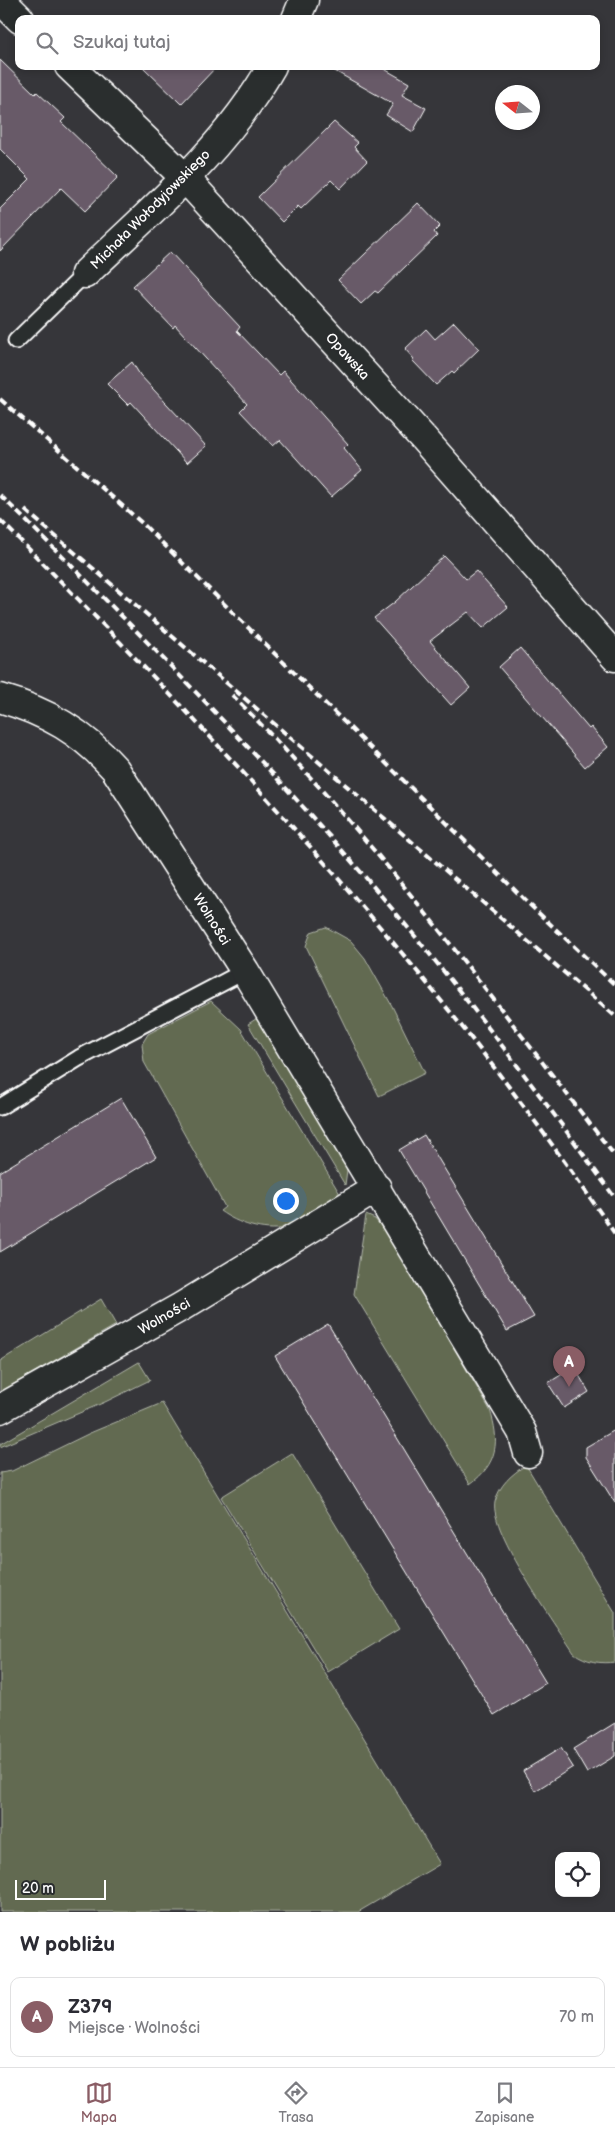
<!DOCTYPE html>
<html lang="pl">
<head>
<meta charset="utf-8">
<style>
	body { margin:0; font-family:"Balsamiq Sans",sans-serif; background:#f2f2f3; color:#2b2b33 }
	.controls { position:absolute; right:15px; bottom:15px; display:grid; overflow:hidden; border-radius:10px; box-shadow:0 2px 8px #0003 }
	.controls button { width:45px; height:45px; display:grid; place-items:center; padding:0; border:0; border-bottom:1px solid #e1e1e2; background:#fff; color:#2b2b33; font:25px sans-serif }
	.compass { position:absolute; left:495px; top:85px; width:45px; height:45px; border-radius:50%; background:#fff; box-shadow:0 2px 8px #0003; rotate:287deg }
	.scale { position:absolute; left:15px; bottom:12px; width:91px; box-sizing:border-box; padding-left:5px; border:2px solid #fff; border-top:0; font-size:14px; line-height:18px; white-space:nowrap; color:#fff; -webkit-text-stroke:4px #2a2d2e; paint-order:stroke }
	.you { position:absolute; left:285px; top:1200px; width:18px; height:18px; margin:-12px; border:4px solid #fff; border-radius:50%; background:#1a73e8; box-shadow:0 0 0 8px #1a73e833 }
	.badge { display:grid; place-items:center; width:32px; height:32px; border-radius:50%; background:#8a5d65; color:#fff; font-size:16px; font-weight:700 }
	.pin { position:absolute; translate:-50% -41px; filter:drop-shadow(0 1px 2px #0008) }
	.pin::after { content:''; position:absolute; top:26px; width:18px; height:15px; background:inherit; clip-path:polygon(0 0,100% 0,50% 100%) }
	.list { margin:0; padding:0; list-style:none }
	h2 { display:flex; justify-content:space-between; align-items:center; height:65px; margin:0; padding:0 20px; font-size:21px }
	h2 small { font-size:16px; font-weight:400; color:#7c7c81 }
	.list li { display:grid; grid-template-columns:32px 1fr auto; gap:15px; align-items:center; box-sizing:border-box; height:80px; margin:0 10px 10px; padding:0 10px; border:1px solid #e1e1e2; border-radius:10px }
	.list b { display:block; font-size:19px; white-space:nowrap }
	.list p { margin:0; font-size:16px; white-space:nowrap; color:#7c7c81 }
	.list em { font-size:16px; font-style:normal; color:#7c7c81 }
	.icon { flex:none; width:28px; height:28px; fill:none; stroke:currentColor; stroke-width:2; stroke-linecap:round; stroke-linejoin:round }
	.map { position:relative; flex:none; width:615px; height:1912px; overflow:hidden }
	.search { position:absolute; background:#fff; box-shadow:0 2px 8px #0003; left:15px; right:15px; top:15px; height:55px; display:flex; align-items:center; gap:12px; box-sizing:border-box; padding:0 18px; border-radius:10px; color:#7c7c81; font-size:19px }
	.sheet { height:155px; background:#fff }
	nav { display:flex; justify-content:space-around; align-items:center; box-sizing:border-box; height:70px; border-top:1px solid #e1e1e2; background:#fff; font-size:14px; color:#7c7c81 }
	nav a { display:grid; justify-items:center; gap:2px }
	nav .on { color:#8a5d65 }
	.map>svg:first-child { display:block }
	.green { fill:#626b51; stroke:#b0b5a8 }
	.building { fill:#675a68; stroke:#fff }
	.lines { fill:none; stroke-linecap:round; stroke-linejoin:round }
	.service-casing { stroke:#fff; stroke-width:19 }
	.minor-casing { stroke:#fff; stroke-width:31 }
	.service { stroke:#2a2d2e; stroke-width:15 }
	.minor { stroke:#2a2d2e; stroke-width:28 }
	.rail { stroke:#fff; stroke-width:4; stroke-dasharray:8 4; stroke-linecap:butt }
	.labels { text-anchor:middle; stroke-width:4.5; stroke-linejoin:round; paint-order:stroke }
	.street-label { font-size:14px; fill:#fff; stroke:#2a2d2e }
</style>
</head>
<body>
<div class="map">
<svg width="615" height="1912" viewBox="0 0 615 1912">
	<rect width="100%" height="100%" fill="#36363a"/>
	<filter id="ink" filterUnits="userSpaceOnUse"><feTurbulence type="fractalNoise" baseFrequency=".02" numOctaves="2"/><feDisplacementMap in="SourceGraphic" scale="10" xChannelSelector="R" yChannelSelector="G"/><feConvolveMatrix kernelMatrix="1 2 1 2 8 2 1 2 1" color-interpolation-filters="sRGB"/></filter>
	<g filter="url(#ink)">
		<path class="green" d="M 326,927 L 351,941 L 365,958 L 392,1006 L 425,1073 L 379,1096 L 306,946 L 311,932 Z
			M 211,1001 L 241,1029 L 340,1194 C 333,1204 324,1208 313,1214 C 305,1218 294,1226 285,1228 C 263,1232 238,1224 220,1211 L 225,1207 L 144,1062 L 142,1044 L 148,1034 Z
			M 259,1017 L 344,1160 L 347,1170 L 345,1185 L 248,1024 Z
			M 366,1215 L 375,1219 L 388,1235 L 490,1410 C 500,1441 498,1464 470,1484 L 354,1294 Z
			M 101,1299 L 116,1325 L 0,1392 L 0,1361 Z
			M 139,1362 L 150,1380 L 105,1402 L 0,1447 L 0,1444 Z
			M 162,1403 L 440,1864 L 358,1912 L 0,1912 L 0,1473 L 12,1471 L 90,1433 Z
			M 292,1453 L 399,1629 L 328,1672 L 221,1497 Z
			M 526,1465 L 615,1613 L 615,1662 C 600,1664 587,1662 574,1653 C 556,1625 489,1531 495,1502 C 499,1485 512,1474 526,1465 Z"/>
		<path class="building" d="M 0,60 L 35,94 L 37,92 L 65,118 L 61,122 L 118,177 L 85,211 L 61,188 L 0,251 L 0,209 L 30,179 L 0,149 Z
			M 142,66 L 217,66 L 181,104 Z
			M 326,66 L 379,66 L 409,83 L 402,95 L 426,108 L 413,132 L 386,115 L 393,104 Z
			M 334,122 L 358,143 L 354,147 L 367,161 L 340,189 L 331,180 L 301,209 L 298,206 L 282,222 L 258,197 Z
			M 418,203 L 440,226 L 434,232 L 437,236 L 378,293 L 375,291 L 361,304 L 338,280 Z
			M 170,252 L 240,327 L 237,331 L 279,375 L 283,371 L 348,444 L 344,448 L 362,470 L 331,497 L 280,440 L 273,446 L 240,411 L 247,404 L 175,325 L 173,328 L 133,286 Z
			M 454,322 L 479,349 L 454,373 L 452,371 L 436,385 L 412,360 L 414,359 L 405,349 L 426,329 L 435,339 Z
			M 132,362 L 140,375 L 206,446 L 187,463 L 131,402 L 128,405 L 107,384 Z
			M 444,556 L 466,579 L 476,571 L 508,607 L 483,628 L 468,612 L 430,641 L 470,688 L 451,705 L 374,618 L 395,602 Z
			M 520,648 L 589,729 L 591,727 L 608,747 L 585,767 L 499,667 Z
			M 121,1098 L 156,1157 L 0,1252 L 0,1172 Z
			M 424,1135 L 534,1317 L 507,1331 L 399,1150 Z
			M 328,1324 L 546,1683 L 494,1715 L 275,1356 Z
			M 574,1367 L 589,1392 L 564,1408 L 548,1383 Z
			M 615,1430 L 615,1503 L 586,1457 L 586,1447 Z
			M 615,1723 L 615,1756 L 587,1773 L 573,1749 Z
			M 561,1748 L 573,1767 L 535,1791 L 523,1771 Z"/>
		<g class="lines">
			<defs>
				<path id="service" d="M 16,341 L 85,274
					M 0,1107 L 79,1058 L 245,971"/>
				<path id="minor" d="M 1,0 L 20,19
					M 296,19 L 304,0
					M 69,66 L 185,178 L 423,438 L 615,657
					M 85,274 C 152,210 226,148 272,66
					M 0,698 C 48,712 82,732 115,769 L 245,971 L 522,1432 L 528,1453
					M 0,1409 L 181,1307 L 377,1188"/>
			</defs>
			<use href="#service" class="service-casing"/>
			<use href="#minor" class="minor-casing"/>
			<use href="#service" class="service"/>
			<use href="#minor" class="minor"/>
			<path class="rail" d="M 0,399 L 142,523 L 529,904 L 615,985
				M 0,495 C 116,609 231,725 339,847 C 437,958 528,1077 615,1198
				M 25,510 L 615,1016
				M 0,520 C 222,743 438,973 615,1234
				M 232,695 C 374,836 492,999 615,1156"/>
		</g>
	</g>
	<g class="labels">
		<g class="street-label">
			<text transform="translate(150 209) rotate(-45)" y="5">Michała Wołodyjowskiego</text>
			<text transform="translate(348 356) rotate(48)" y="5">Opawska</text>
			<text transform="translate(212 919) rotate(58)" y="5">Wolności</text>
			<text transform="translate(164 1316) rotate(-30)" y="5">Wolności</text>
		</g>
	</g>
</svg>
<div class="controls">
<button><svg class="icon" aria-label="locate" viewBox="0 0 24 24"><circle cx="12" cy="12" r="6"/><path d="M12 2v4M12 18v4M2 12h4M18 12h4"/></svg></button>
</div>
<svg class="compass" viewBox="-18 -18 36 36"><path d="M0-13l5 13h-10z" fill="#e53935"/><path d="M0 13l5-13h-10z" fill="#7c7c81"/></svg>
<div class="scale">20 m</div>
<div class="you"></div>
<div class="pin badge" style="left:569px;top:1387px">A</div>
<div class="search"><svg class="icon" aria-label="search" viewBox="0 0 24 24"><circle cx="10" cy="10" r="6"/><path d="M15 15l6 6"/></svg>Szukaj tutaj</div>
</div>
<section class="sheet">
<h2>W pobliżu<small></small></h2>
<ul class="list">
<li><span class="badge">A</span><div><b>Z379</b><p>Miejsce · Wolności</p></div><em>70 m</em></li>
</ul>
</section>
<nav>
<a class="on"><svg class="icon" aria-label="map" viewBox="0 0 24 24"><path d="M3 6l6-2 6 2 6-2v14l-6 2-6-2-6 2zM9 4v14M15 6v14"/></svg>Mapa</a>
<a><svg class="icon" aria-label="directions" viewBox="0 0 24 24"><path d="M12 3l9 9-9 9-9-9zM9 14v-3h6M13 9l2 2-2 2"/></svg>Trasa</a>
<a><svg class="icon" aria-label="saved" viewBox="0 0 24 24"><path d="M7 4h10v16l-5-4-5 4z"/></svg>Zapisane</a>
</nav>
</body>
</html>
